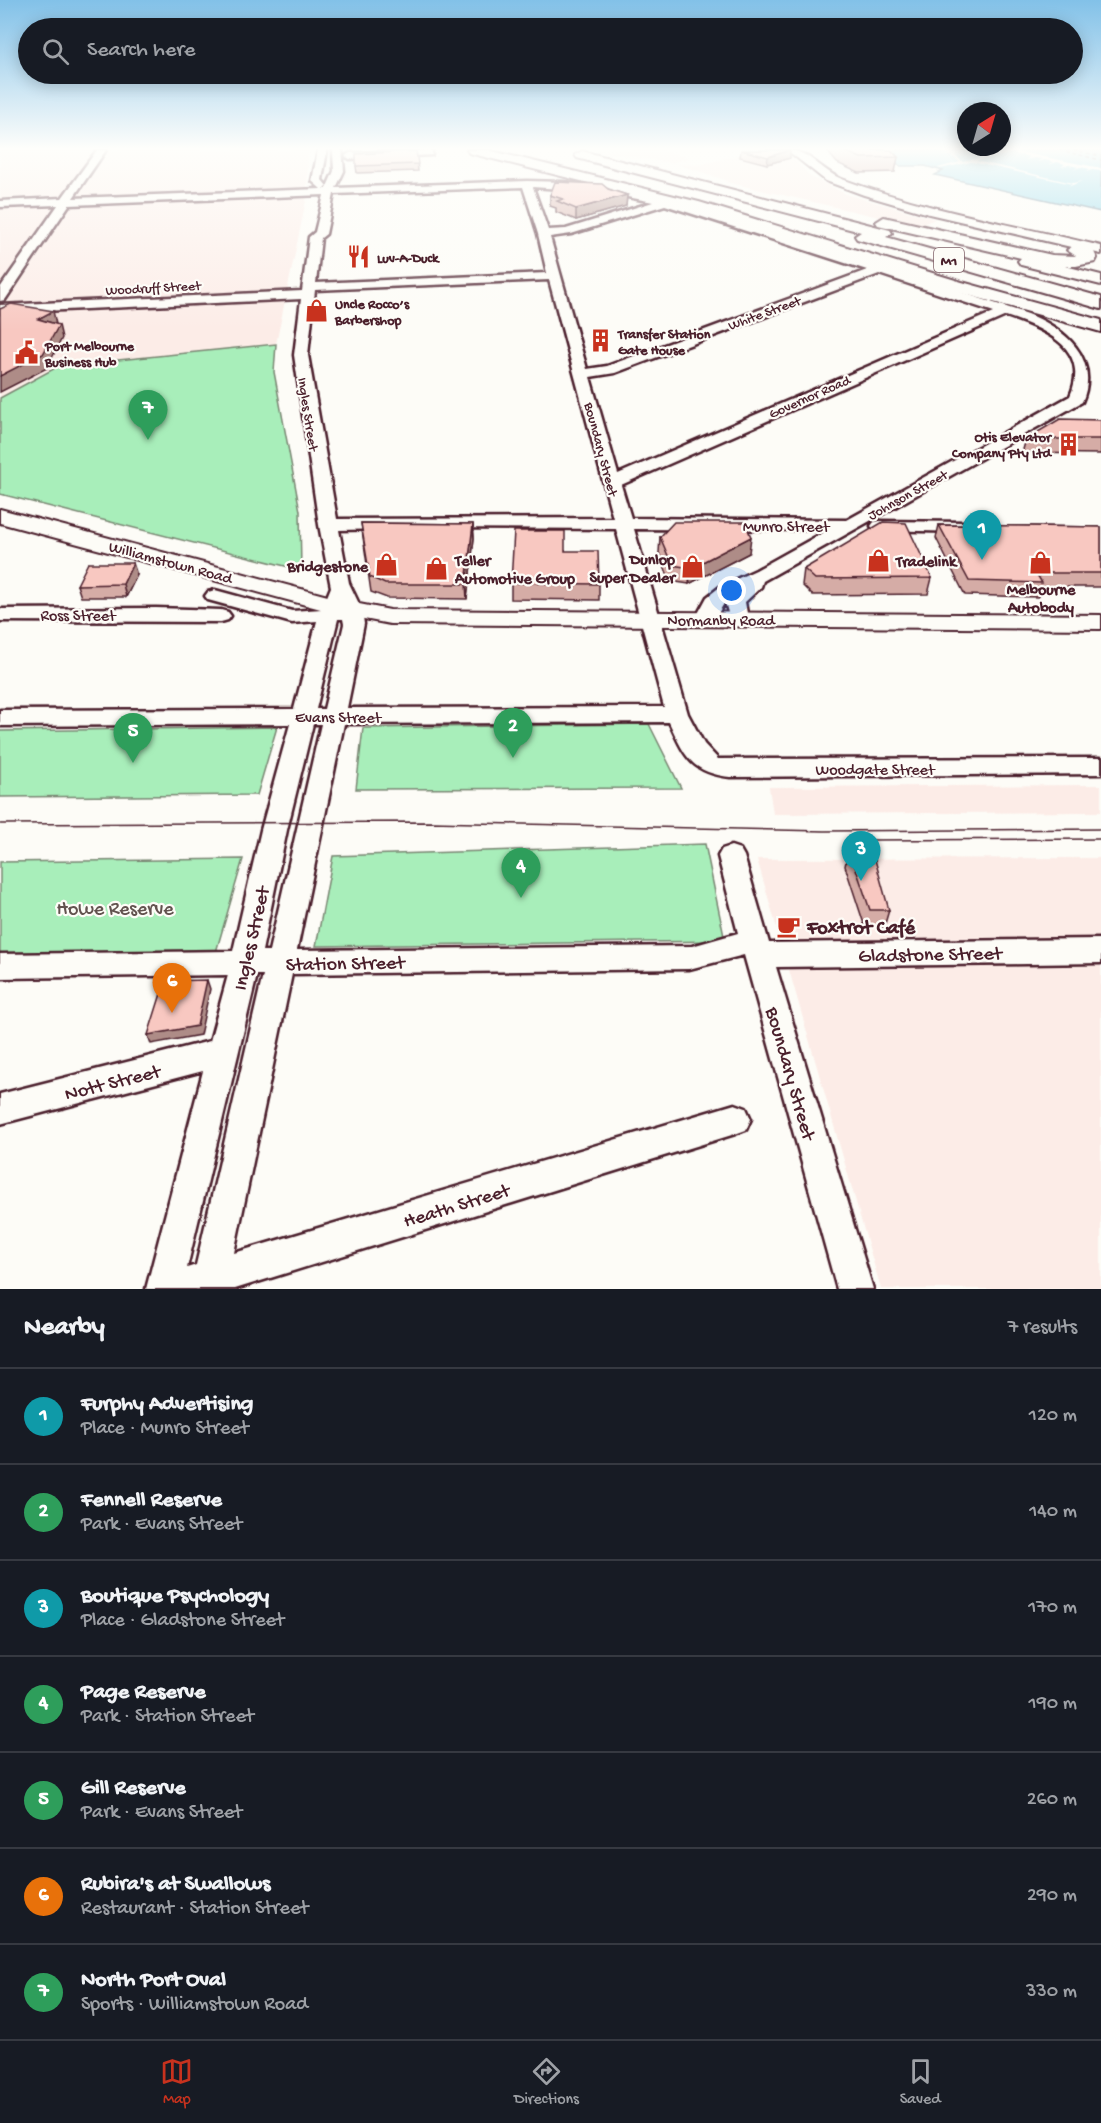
<!DOCTYPE html>
<html lang="en">
<head>
<meta charset="utf-8">
<style>
	body { margin:0; font-family:"Gochi Hand",sans-serif; background:#20242c; color:#f1f3f6 }
	.compass { position:absolute; left:957px; top:102px; width:54px; height:54px; border-radius:50%; background:#171b24; box-shadow:0 3px 15px #0003; rotate:37deg }
	.you { position:absolute; left:732px; top:591px; width:21px; height:21px; margin:-15px; border:4px solid #fff; border-radius:50%; background:#1a73e8; box-shadow:0 0 0 9px #1a73e833 }
	.badge { display:grid; place-items:center; width:39px; height:39px; border-radius:50%; background:#c8321e; color:#fff; font-size:20px; font-weight:700 }
	.pin { position:absolute; translate:-50% -50px; filter:drop-shadow(0 2px 3px #0008) }
	.pin::after { content:''; position:absolute; top:32px; width:21px; height:18px; background:inherit; clip-path:polygon(0 0,100% 0,50% 100%) }
	.list { margin:0; padding:0; list-style:none }
	h2 { display:flex; justify-content:space-between; align-items:center; height:78px; margin:0; padding:0 24px; font-size:26px }
	h2 small { font-size:20px; font-weight:400; color:#9ea1a6 }
	.list li { display:grid; grid-template-columns:39px 1fr auto; gap:18px; align-items:center; box-sizing:border-box; height:96px; padding:0 24px; border-top:2px solid #363941 }
	.list b { display:block; font-size:22px; white-space:nowrap }
	.list p { margin:0; font-size:20px; white-space:nowrap; color:#9ea1a6 }
	.list em { font-size:20px; font-style:normal; color:#9ea1a6 }
	.icon { flex:none; width:33px; height:33px; fill:none; stroke:currentColor; stroke-width:2; stroke-linecap:round; stroke-linejoin:round }
	.map { position:relative; flex:none; width:1101px; height:1289px; overflow:hidden }
	.search { position:absolute; background:#171b24; box-shadow:0 3px 15px #0003; left:18px; right:18px; top:18px; height:66px; display:flex; align-items:center; gap:15px; box-sizing:border-box; padding:0 21px; border-radius:33px; color:#9ea1a6; font-size:22px }
	.sheet { height:750px; background:#171b24 }
	nav { display:flex; justify-content:space-around; align-items:center; box-sizing:border-box; height:84px; border-top:2px solid #363941; background:#171b24; font-size:16px; color:#9ea1a6 }
	nav a { display:grid; justify-items:center; gap:3px }
	nav .on { color:#c8321e }
	.map>svg:first-child { display:block }
	.built { fill:#fcece7 }
	.green { fill:#a8eeba; stroke:#798672; stroke-width:1.5 }
	.water { fill:#89d5e9; stroke:#708c9d; stroke-width:1.5 }
	.pier { fill:#fdfcf7 }
	.lines { fill:none; stroke-linecap:round; stroke-linejoin:round }
	.ferry { stroke:#5d5664; stroke-width:1.5; stroke-dasharray:4 3; stroke-linecap:butt }
	.minor-casing { stroke:#4a1f2b; stroke-width:5 }
	.major-casing { stroke:#4a1f2b; stroke-width:4 }
	.highway-casing { stroke:#4a1f2b; stroke-width:4 }
	.minor { fill:#fdfcf7; fill-rule:evenodd }
	.major { fill:#fdfcf7; fill-rule:evenodd }
	.highway { fill:#fdfcf7; fill-rule:evenodd }
	.tram { stroke:#4a1f2b; stroke-width:1.5 }
	.wall { fill:#d5aca6; stroke:#4a1f2b; stroke-width:1.5 }
	.shaded-wall { fill:#ae8c87; stroke:#4a1f2b; stroke-width:1.5 }
	.building { fill:#f8c8c1; stroke:#4a1f2b; stroke-width:1.5 }
	.labels { text-anchor:middle; stroke-width:4.5; stroke-linejoin:round; paint-order:stroke }
	.far-poi-label { font-size:14px; font-weight:bold; fill:#4a1f2b; stroke:#fdfcf7; text-anchor:start }
	.far-street-label { font-size:14px; fill:#4a1f2b; stroke:#fdfcf7 }
	.shield { fill:#fdfcf7; stroke:#806168; stroke-width:1.5 }
	.shield-label { font-size:15px; font-weight:bold; fill:#4a1f2b }
	.street-label { font-size:16px; fill:#4a1f2b; stroke:#fdfcf7 }
	.poi-label { font-size:16px; font-weight:bold; fill:#4a1f2b; stroke:#fdfcf7; text-anchor:end }
	.near-park-label { font-size:20px; fill:#62534f; stroke:#fdfcf7 }
	.near-poi-label { font-size:20px; font-weight:bold; fill:#4a1f2b; stroke:#fdfcf7; text-anchor:start }
	.near-street-label { font-size:20px; fill:#4a1f2b; stroke:#fdfcf7 }
</style>
</head>
<body>
<div class="map">
<svg width="1101" height="1289" viewBox="0 0 1101 1289">
	<rect width="100%" height="100%" fill="#fdfcf7"/>
	<filter id="ink" filterUnits="userSpaceOnUse"><feTurbulence type="fractalNoise" baseFrequency=".0167" numOctaves="2"/><feDisplacementMap in="SourceGraphic" scale="12" xChannelSelector="R" yChannelSelector="G"/><feConvolveMatrix kernelMatrix="1 2 1 2 8 2 1 2 1" color-interpolation-filters="sRGB"/></filter>
	<g filter="url(#ink)">
		<path class="built" d="M 0,150 L 308,150 L 307,196 L 276,344 L 59,366 L 0,398 Z
			M 594,150 L 662,150 L 690,158 L 670,163 Z
			M 757,150 L 789,154 L 811,177 L 846,194 L 935,219 L 918,226 L 726,182 L 728,181 L 677,164 L 699,165 Z
			M 1101,785 L 1101,812 L 773,814 L 769,787 Z
			M 1101,858 L 1101,1289 L 881,1289 L 757,859 Z"/>
		<path class="green" d="M 276,344 L 274,372 L 300,511 L 301,570 L 0,494 L 0,398 L 59,366 Z
			M 649,724 L 681,788 L 356,789 L 363,728 Z
			M 277,727 L 257,795 L 0,797 L 0,731 Z
			M 705,844 L 725,941 L 316,946 L 333,856 Z
			M 243,859 L 216,952 L 0,958 L 0,862 Z"/>
		<path class="water" d="M 884,150 L 1101,150 L 1101,212 L 935,175 L 943,171 L 925,166 L 900,166 Z"/>
		<path class="pier" d="M 943,150 L 964,151 L 948,152 L 966,153 L 952,155 L 969,155 L 955,156 L 963,162 L 1008,151 L 1001,150 L 1009,150 L 1101,168 L 1101,171 L 1092,170 L 1086,172 L 1090,169 L 1080,167 L 1073,170 L 1078,167 L 1069,165 L 1061,167 L 1065,164 L 1057,162 L 1049,165 L 1053,162 L 1045,160 L 1037,162 L 1042,159 L 1034,158 L 1025,160 L 1030,157 L 1021,155 L 1014,157 L 1019,155 L 1014,153 L 976,161 L 1073,183 L 1082,181 L 1068,187 L 1072,184 L 971,162 L 940,169 L 938,168 L 960,162 L 951,156 L 940,156 L 949,155 L 947,153 L 936,152 L 945,152 Z"/>
		<g class="lines">
			<path class="ferry" d="M 1059,150 L 1101,160
				M 1073,150 L 1101,156"/>
			<defs>
				<path id="minor" d="M 97,150 L 106,150 L 73,198 L 321,189 L 312,181 L 318,150 L 327,150 L 322,180 L 327,186 L 324,189 L 326,189 L 334,171 L 333,150 L 342,150 L 344,171 L 336,188 L 527,181 L 565,182 L 638,192 L 712,212 L 1028,314 C 1064,328 1101,358 1082,402 L 763,581 L 761,587 L 745,602 L 748,619 L 745,623 L 731,623 L 725,602 L 712,623 L 698,623 L 695,619 L 707,597 L 721,586 L 756,570 L 828,530 L 634,529 L 688,714 L 704,744 L 718,759 L 1101,758 L 1101,774 L 730,777 C 690,772 685,756 669,722 L 344,724 L 297,950 L 692,946 L 738,933 L 718,856 L 722,849 L 731,846 L 740,849 L 744,856 L 769,943 L 1101,939 L 1101,963 L 776,967 L 873,1289 L 837,1289 L 744,955 L 689,969 L 292,974 L 234,1253 L 735,1104 L 746,1108 L 751,1119 L 746,1130 L 735,1134 L 235,1289 L 146,1289 L 203,1071 L 0,1124 L 0,1094 L 210,1041 L 228,975 L 0,978 L 0,954 L 233,951 L 261,830 L 290,724 L 0,726 L 0,710 L 294,709 L 317,621 L 292,623 L 208,600 L 205,596 L 208,592 L 215,590 L 292,611 L 322,609 L 331,587 L 319,525 L 294,355 L 301,299 L 0,313 L 0,305 L 302,291 L 309,237 L 315,232 L 324,195 L 69,205 L 5,300 L 0,301 L 0,288 L 58,205 L 0,207 L 0,201 L 62,198 ZM 523,187 L 538,234 L 547,273 L 316,283 L 321,238 L 326,234 L 334,194 ZM 533,187 L 602,192 L 653,202 L 566,229 L 548,230 ZM 665,205 L 867,270 L 607,366 L 587,369 L 550,237 L 571,234 ZM 879,274 L 994,312 L 618,474 L 590,377 L 615,373 ZM 549,280 L 613,518 L 337,519 L 308,355 L 315,290 ZM 1006,316 C 1045,329 1091,348 1070,396 L 847,520 L 631,518 L 621,485 ZM 437,528 L 616,529 L 664,707 L 347,708 L 364,624 L 362,610 L 349,583 L 339,530 ZM 338,619 L 343,619 L 344,624 L 324,709 L 316,709 ZM 313,724 L 321,724 L 269,951 L 262,951 L 287,830 ZM 257,975 L 263,975 L 196,1265 L 187,1268 Z
					M 429,150 L 432,151 L 432,155 L 350,159 L 345,156 L 350,153 Z
					M 880,521 L 966,522 L 972,523 L 975,527 L 972,531 L 966,532 L 874,530 L 871,526 L 874,522 Z
					M 156,608 L 221,610 L 228,612 L 231,616 L 228,620 L 221,622 L 0,621 L 0,609 Z"/>
				<path id="major" d="M 787,150 C 809,150 821,171 842,179 C 926,210 1014,225 1101,246 L 1101,254 L 929,214 L 864,195 L 826,181 Z
					M 0,509 L 354,603 L 390,610 L 1101,615 L 1101,629 L 390,624 L 343,615 L 0,523 Z"/>
				<path id="highway" d="M 467,150 L 488,150 L 699,202 L 962,282 L 1101,320 L 1101,332 L 950,290 L 689,208 L 469,153 Z
					M 582,151 L 890,230 L 892,233 L 886,237 L 1101,297 L 1101,309 L 857,239 L 855,236 L 861,232 L 577,158 L 575,155 Z
					M 884,217 L 1052,255 L 1076,256 L 1067,250 L 1075,245 L 1093,250 L 1097,258 L 1095,262 L 1076,266 L 1065,266 L 1101,275 L 1101,285 L 1021,265 L 1018,261 L 1021,258 L 878,225 L 876,222 Z"/>
			</defs>
			<use href="#minor" class="minor-casing"/>
			<use href="#major" class="major-casing"/>
			<use href="#highway" class="highway-casing"/>
			<use href="#minor" class="minor"/>
			<use href="#major" class="major"/>
			<use href="#highway" class="highway"/>
			<path class="tram" d="M 0,824 L 432,822 L 824,831 L 1101,829
				M 870,840 L 1101,839"/>
		</g>
		<path class="wall" d="M 741,150 L 790,158 L 767,164 L 740,157 Z
			M 826,150 L 891,150 L 898,157 L 895,172 L 859,173 L 837,163 Z
			M 416,151 L 418,171 L 357,173 L 356,166 Z
			M 608,189 L 627,195 L 626,206 L 576,220 L 556,212 L 556,208 L 550,206 L 550,195 Z
			M 1101,420 L 1101,454 L 1022,453 L 1026,439 Z
			M 361,523 L 473,524 L 474,538 L 467,599 L 387,598 L 371,592 Z
			M 939,525 L 1101,527 L 1101,587 L 1041,587 L 1038,597 L 965,595 L 936,538 Z
			M 660,537 L 749,553 L 689,584 L 670,581 L 659,553 Z
			M 565,551 L 599,584 L 599,600 L 511,599 L 511,583 Z
			M 804,569 L 932,578 L 928,594 L 812,595 L 802,585 Z
			M 137,575 L 126,597 L 81,597 L 77,585 Z
			M 849,848 L 889,910 L 884,927 L 865,927 L 845,866 Z"/>
		<path class="shaded-wall" d="M 790,150 L 790,158 L 767,164 L 768,157 Z
			M 627,195 L 626,206 L 576,220 L 576,209 Z
			M 53,311 L 56,324 L 38,319 Z
			M 59,325 L 62,338 L 47,368 L 0,392 L 0,376 Z
			M 473,524 L 474,538 L 467,599 L 466,584 Z
			M 751,537 L 749,553 L 689,584 L 691,568 Z
			M 133,563 L 137,575 L 126,597 L 123,584 Z
			M 207,980 L 210,989 L 200,1035 L 151,1044 L 148,1035 Z"/>
		<path class="building" d="M 741,150 L 790,150 L 768,157 Z
			M 842,150 L 891,150 L 898,157 L 861,158 Z
			M 416,151 L 418,164 L 356,166 L 356,154 Z
			M 555,182 L 602,184 L 608,189 L 627,195 L 576,209 L 557,201 L 563,199 L 550,195 Z
			M 11,304 L 53,311 L 38,319 L 59,325 L 43,354 L 0,376 L 0,309 Z
			M 1060,419 L 1101,420 L 1101,439 L 1026,439 Z
			M 674,522 L 745,522 L 751,537 L 691,568 L 672,565 L 660,537 Z
			M 883,522 L 906,523 L 932,578 L 815,579 L 804,569 Z
			M 361,523 L 473,524 L 466,584 L 385,584 L 370,577 Z
			M 939,525 L 1101,527 L 1101,573 L 1036,573 L 1042,583 L 969,581 Z
			M 514,531 L 565,531 L 565,551 L 598,551 L 599,584 L 511,583 Z
			M 88,563 L 133,563 L 123,584 L 77,585 Z
			M 849,848 L 872,849 L 889,910 L 870,910 Z
			M 207,980 L 197,1026 L 148,1035 L 165,981 Z"/>
	</g>
	<linearGradient id="sky" x2="0" y2="1"><stop stop-color="#82c1e8"/><stop offset="0.45" stop-color="#fefefb"/><stop offset="1" stop-color="#fefefb" stop-opacity="0"/></linearGradient>
	<rect width="1101" height="330" fill="url(#sky)"/>
	<defs>
		<symbol id="restaurant-bare" viewBox="-9 -9 18 18"><path d="M-5-6h1v4h1v-4h1v4h1v-4h1v5L-1.5 .5V6h-2V.5L-5-1ZM5-6V6H3V1.5H1.5Q1.5-4 5-6Z" fill="#c8321e" stroke="#fdfcf7" stroke-width="2.5" paint-order="stroke"/></symbol>
		<symbol id="shop-bare" viewBox="-9 -9 18 18"><path d="M-5-2.5h2.3a2.7 3.5 0 0 1 5.4 0H5L5.5 6h-11ZM-1.5-2.5h3a1.5 2.3 0 0 0-3 0Z" fill="#c8321e" stroke="#fdfcf7" stroke-width="2.5" paint-order="stroke"/></symbol>
		<symbol id="building-bare" viewBox="-9 -9 18 18"><path d="M-4-6H4V6H1V3H-1V6H-4ZM-2.5-4.3h1.7v1.8h-1.7ZM.8-4.3h1.7v1.8H.8ZM-2.5-1h1.7V.8h-1.7ZM.8-1h1.7V.8H.8Z" fill="#c8321e" stroke="#fdfcf7" stroke-width="2.5" paint-order="stroke"/></symbol>
		<symbol id="civic-bare" viewBox="-9 -9 18 18"><path d="M-.6-6.5H3V-4.5H.6V-3L4-1V1h2V6H-6V1h2V-1L-.6-3ZM-1.2 2.5V6h2.4V2.5Z" fill="#c8321e" stroke="#fdfcf7" stroke-width="2.5" paint-order="stroke"/></symbol>
		<symbol id="cafe-bare" viewBox="-9 -9 18 18"><path d="M-5.5-4.5H6V0H3Q3 3.5 0 3.5H-2.5Q-5.5 3.5-5.5 0ZM3-3.2v2h1.7v-2ZM-6 4.5H4V6H-6Z" fill="#c8321e" stroke="#fdfcf7" stroke-width="2.5" paint-order="stroke"/></symbol>
	</defs>
	<g fill-rule="evenodd">
		<use href="#restaurant-bare" x="342" y="240" width="33" height="33"/>
		<use href="#shop-bare" x="300" y="294" width="33" height="33"/>
		<use href="#building-bare" x="584" y="324" width="33" height="33"/>
		<use href="#civic-bare" x="10" y="336" width="33" height="33"/>
		<use href="#building-bare" x="1052" y="428" width="33" height="33"/>
		<use href="#shop-bare" x="862" y="544" width="33" height="33"/>
		<use href="#shop-bare" x="1024" y="546" width="33" height="33"/>
		<use href="#shop-bare" x="370" y="548" width="33" height="33"/>
		<use href="#shop-bare" x="676" y="550" width="33" height="33"/>
		<use href="#shop-bare" x="420" y="552" width="33" height="33"/>
		<use href="#cafe-bare" x="772" y="910" width="33" height="33"/>
	</g>
	<g class="labels">
		<g class="far-poi-label">
			<text x="377" y="262">Luv-A-Duck</text>
			<text x="335" y="308">Uncle Rocco’s<tspan x="335" dy="16">Barbershop</tspan></text>
			<text x="618" y="338">Transfer Station<tspan x="618" dy="16">Gate House</tspan></text>
			<text x="45" y="350">Port Melbourne<tspan x="45" dy="16">Business Hub</tspan></text>
			<text x="1051" y="441" text-anchor="end">Otis Elevator<tspan x="1051" dy="16">Company Pty Ltd</tspan></text>
		</g>
		<g class="far-street-label">
			<text transform="translate(153 287) rotate(-3)" y="5">Woodruff Street</text>
			<text transform="translate(764 312) rotate(-20)" y="5">White Street</text>
			<text transform="translate(809 396) rotate(-24)" y="5">Governor Road</text>
			<text transform="translate(309 414) rotate(81)" y="5">Ingles Street</text>
			<text transform="translate(602 449) rotate(75)" y="5">Boundary Street</text>
			<text transform="translate(907 494) rotate(-29)" y="5">Johnson Street</text>
		</g>
		<rect class="shield" x="934" y="248" width="30" height="24" rx="4.5"/>
		<g class="shield-label">
			<text x="949" y="265">M1</text>
		</g>
		<g class="street-label">
			<text x="786" y="531">Munro Street</text>
			<text transform="translate(171 561) rotate(15)" y="6">Williamstown Road</text>
			<text x="78" y="620">Ross Street</text>
			<text x="721" y="625">Normanby Road</text>
			<text x="338" y="722">Evans Street</text>
			<text x="875" y="774">Woodgate Street</text>
		</g>
		<g class="poi-label">
			<text x="675" y="564">Dunlop<tspan x="675" dy="18">Super Dealer</tspan></text>
			<text x="455" y="565" text-anchor="start">Teller<tspan x="455" dy="18">Automotive Group</tspan></text>
			<text x="896" y="566" text-anchor="start">Tradelink</text>
			<text x="368" y="571">Bridgestone</text>
			<text x="1041" y="594" text-anchor="middle">Melbourne<tspan x="1041" dy="18">Autobody</tspan></text>
		</g>
		<g class="near-park-label">
			<text x="115" y="914">Howe Reserve</text>
		</g>
		<g class="near-poi-label">
			<text x="807" y="933">Foxtrot Café</text>
		</g>
		<g class="near-street-label">
			<text transform="translate(250 938) rotate(-77)" y="7">Ingles Street</text>
			<text transform="translate(930 953) rotate(-1)" y="7">Gladstone Street</text>
			<text transform="translate(345 962) rotate(-1)" y="7">Station Street</text>
			<text transform="translate(792 1073) rotate(74)" y="7">Boundary Street</text>
			<text transform="translate(112 1081) rotate(-14)" y="7">Nott Street</text>
			<text transform="translate(456 1204) rotate(-17)" y="7">Heath Street</text>
		</g>
	</g>
</svg>
<svg class="compass" viewBox="-18 -18 36 36"><path d="M0-13l5 13h-10z" fill="#e53935"/><path d="M0 13l5-13h-10z" fill="#9ea1a6"/></svg>
<div class="you"></div>
<div class="pin badge" style="left:982px;top:560px;background:#0f9aa8">1</div>
<div class="pin badge" style="left:513px;top:758px;background:#2e9e5b">2</div>
<div class="pin badge" style="left:861px;top:881px;background:#0f9aa8">3</div>
<div class="pin badge" style="left:521px;top:898px;background:#2e9e5b">4</div>
<div class="pin badge" style="left:133px;top:763px;background:#2e9e5b">5</div>
<div class="pin badge" style="left:172px;top:1013px;background:#e8710a">6</div>
<div class="pin badge" style="left:148px;top:440px;background:#2e9e5b">7</div>
<div class="search"><svg class="icon" aria-label="search" viewBox="0 0 24 24"><circle cx="10" cy="10" r="6"/><path d="M15 15l6 6"/></svg>Search here</div>
</div>
<section class="sheet">
<h2>Nearby<small>7 results</small></h2>
<ul class="list">
<li><span class="badge" style="background:#0f9aa8">1</span><div><b>Furphy Advertising</b><p>Place · Munro Street</p></div><em>120 m</em></li>
<li><span class="badge" style="background:#2e9e5b">2</span><div><b>Fennell Reserve</b><p>Park · Evans Street</p></div><em>140 m</em></li>
<li><span class="badge" style="background:#0f9aa8">3</span><div><b>Boutique Psychology</b><p>Place · Gladstone Street</p></div><em>170 m</em></li>
<li><span class="badge" style="background:#2e9e5b">4</span><div><b>Page Reserve</b><p>Park · Station Street</p></div><em>190 m</em></li>
<li><span class="badge" style="background:#2e9e5b">5</span><div><b>Gill Reserve</b><p>Park · Evans Street</p></div><em>260 m</em></li>
<li><span class="badge" style="background:#e8710a">6</span><div><b>Rubira's at Swallows</b><p>Restaurant · Station Street</p></div><em>290 m</em></li>
<li><span class="badge" style="background:#2e9e5b">7</span><div><b>North Port Oval</b><p>Sports · Williamstown Road</p></div><em>330 m</em></li>
</ul>
</section>
<nav>
<a class="on"><svg class="icon" aria-label="map" viewBox="0 0 24 24"><path d="M3 6l6-2 6 2 6-2v14l-6 2-6-2-6 2zM9 4v14M15 6v14"/></svg>Map</a>
<a><svg class="icon" aria-label="directions" viewBox="0 0 24 24"><path d="M12 3l9 9-9 9-9-9zM9 14v-3h6M13 9l2 2-2 2"/></svg>Directions</a>
<a><svg class="icon" aria-label="saved" viewBox="0 0 24 24"><path d="M7 4h10v16l-5-4-5 4z"/></svg>Saved</a>
</nav>
</body>
</html>
